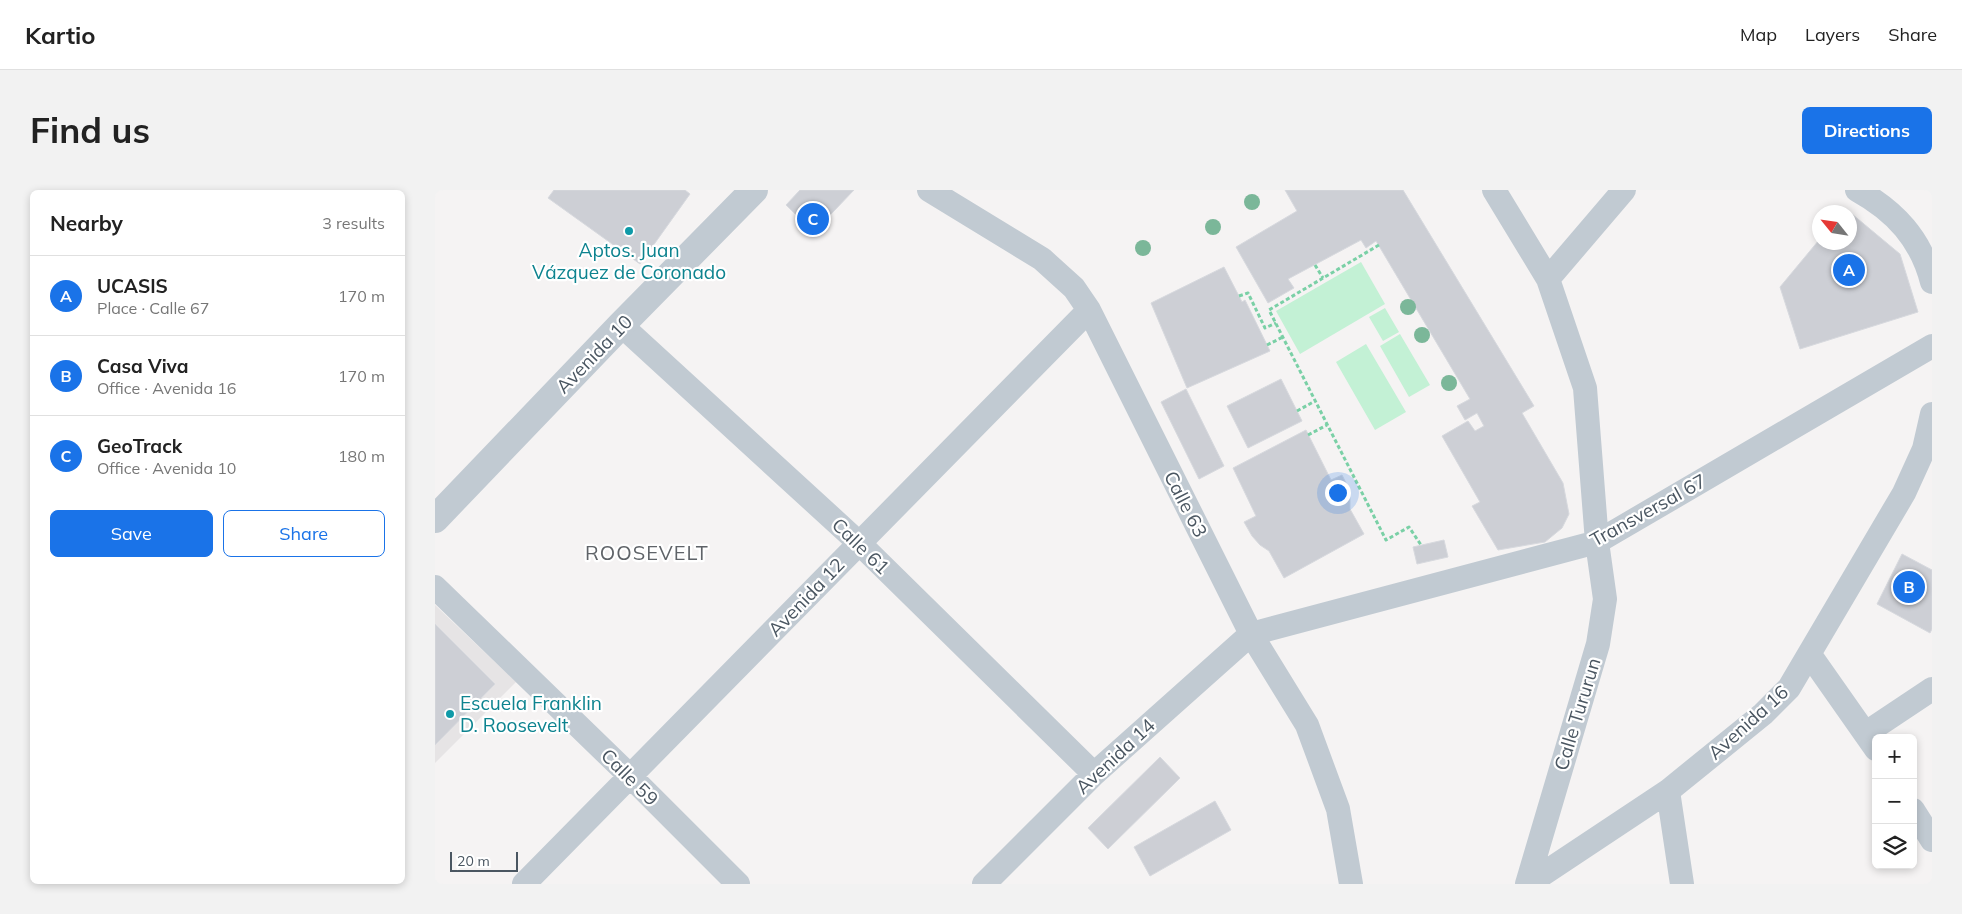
<!DOCTYPE html>
<html lang="en">
<head>
<meta charset="utf-8">
<style>
	body { margin:0; font-family:Mulish,sans-serif; background:#f2f2f2; color:#222 }
	.controls { position:absolute; right:15px; bottom:15px; display:grid; overflow:hidden; border-radius:8px; box-shadow:0 2px 8px #0003 }
	.controls button { width:45px; height:45px; display:grid; place-items:center; padding:0; border:0; border-bottom:1px solid #e0e0e0; background:#fff; color:#222; font:25px sans-serif }
	.compass { position:absolute; left:1377px; top:15px; width:45px; height:45px; border-radius:50%; background:#fff; box-shadow:0 2px 8px #0003; rotate:300deg }
	.scale { position:absolute; left:15px; bottom:12px; width:68px; box-sizing:border-box; padding-left:5px; border:2px solid #4a5661; border-top:0; font-size:14px; line-height:18px; white-space:nowrap; color:#4a5661; -webkit-text-stroke:4px #fff; paint-order:stroke }
	.you { position:absolute; left:902px; top:302px; width:18px; height:18px; margin:-12px; border:4px solid #fff; border-radius:50%; background:#1a73e8; box-shadow:0 0 0 8px #1a73e833 }
	.badge { display:grid; place-items:center; width:32px; height:32px; border-radius:50%; background:#1a73e8; color:#fff; font-size:16px; font-weight:700 }
	.pin { position:absolute; translate:-50% -50%; border:2px solid #fff; box-shadow:0 1px 5px #0006 }
	.list { margin:0; padding:0; list-style:none }
	h2 { display:flex; justify-content:space-between; align-items:center; height:65px; margin:0; padding:0 20px; font-size:21px }
	h2 small { font-size:16px; font-weight:400; color:#767676 }
	.list li { display:grid; grid-template-columns:32px 1fr auto; gap:15px; align-items:center; box-sizing:border-box; height:80px; padding:0 20px; border-top:1px solid #e0e0e0 }
	.list b { display:block; font-size:19px; white-space:nowrap }
	.list p { margin:0; font-size:16px; white-space:nowrap; color:#767676 }
	.list em { font-size:16px; font-style:normal; color:#767676 }
	.actions { display:flex; gap:10px; padding:15px 20px }
	.actions a { flex:1; padding:11px 0; border:1px solid #1a73e8; border-radius:8px; text-align:center; font-size:18px; color:#1a73e8 }
	.actions .main { background:#1a73e8; color:#fff }
	.icon { flex:none; width:28px; height:28px; fill:none; stroke:currentColor; stroke-width:2; stroke-linecap:round; stroke-linejoin:round }
	.map { position:relative; flex:none; width:1497px; height:694px; overflow:hidden; border-radius:8px }
	header { display:flex; align-items:center; gap:30px; box-sizing:border-box; height:70px; padding:0 25px; background:#fff; border-bottom:1px solid #e0e0e0 }
	header strong { font-size:24px }
	nav { display:flex; gap:28px; margin-inline-start:auto; font-size:18px }
	.intro { display:flex; align-items:center; justify-content:space-between; box-sizing:border-box; height:120px; padding:0 30px }
	h1 { margin:0; font-size:35px }
	.button { padding:12px 22px; border-radius:8px; background:#1a73e8; color:#fff; font-size:18px; font-weight:700 }
	main { display:flex; gap:30px; padding:0 30px }
	aside { flex:1; background:#fff; border-radius:8px; box-shadow:0 2px 8px #0003 }
	.map>svg:first-child { display:block }
	.education { fill:#e6e4e5 }
	.green { fill:#c3f1d5 }
	.building { fill:#cdcfd5; stroke:#d7d9de }
	.lines { fill:none; stroke-linecap:round; stroke-linejoin:round }
	.path { stroke:#7ad0a6; stroke-width:3; stroke-dasharray:4 2.5; stroke-linecap:butt }
	.minor { stroke:#c1cad2; stroke-width:24 }
	.tertiary { stroke:#c1cad2; stroke-width:28 }
	.tree { fill:#7bb799 }
	.culture-dot { fill:#0f9aa8; stroke:#fff; stroke-width:2 }
	.labels { text-anchor:middle; stroke-width:4.5; stroke-linejoin:round; paint-order:stroke }
	.culture-label { font-size:19px; fill:#0d838f; stroke:#fff }
	.street-label { font-size:19px; fill:#4a5661; stroke:#fff }
	.neighbourhood-label { font-size:20px; letter-spacing:1px; fill:#5f6368; stroke:#fff }
</style>
</head>
<body>
<header>
<strong>Kartio</strong>
<nav><a>Map</a><a>Layers</a><a>Share</a></nav>
</header>
<div class="intro"><h1>Find us</h1><a class="button">Directions</a></div>
<main>
<aside>
<h2>Nearby<small>3 results</small></h2>
<ul class="list">
<li><span class="badge">A</span><div><b>UCASIS</b><p>Place · Calle 67</p></div><em>170 m</em></li>
<li><span class="badge">B</span><div><b>Casa Viva</b><p>Office · Avenida 16</p></div><em>170 m</em></li>
<li><span class="badge">C</span><div><b>GeoTrack</b><p>Office · Avenida 10</p></div><em>180 m</em></li>
</ul>
<div class="actions"><a class="main">Save</a><a>Share</a></div>
</aside>
<div class="map">
<svg width="1497" height="694" viewBox="0 0 1497 694">
	<rect width="100%" height="100%" fill="#f5f3f3"/>
	<path class="education" d="M 0,415 L 81,492 L 0,573 Z"/>
	<path class="green" d="M 926,72 L 950,114 L 865,164 L 841,121 Z
		M 950,118 L 964,142 L 948,151 L 934,127 Z
		M 965,144 L 995,195 L 974,207 L 945,156 Z
		M 931,154 L 971,222 L 940,240 L 901,172 Z"/>
	<path class="building" d="M 119,0 L 250,0 L 255,4 L 205,74 L 113,8 Z
		M 365,0 L 419,0 L 379,42 L 351,15 Z
		M 850,0 L 968,0 L 1099,216 L 1087,223 L 1128,293 L 1134,324 L 1127,338 L 1110,352 L 1063,360 L 1037,316 L 1045,312 L 1007,246 L 1033,231 L 1040,241 L 1049,236 L 1042,223 L 1030,230 L 1022,216 L 1035,209 L 941,51 L 931,58 L 926,50 L 853,89 L 859,98 L 833,113 L 801,57 L 862,21 Z
		M 1411,19 L 1465,64 L 1483,122 L 1365,159 L 1345,97 L 1384,50 L 1384,52 L 1414,52 L 1414,22 L 1408,22 Z
		M 789,77 L 807,112 L 810,110 L 835,161 L 752,198 L 716,113 Z
		M 846,189 L 867,231 L 813,258 L 792,216 Z
		M 751,199 L 789,276 L 764,289 L 726,212 Z
		M 871,240 L 896,290 L 907,285 L 915,301 L 915,319 L 929,344 L 849,388 L 834,361 L 825,355 L 817,346 L 809,332 L 821,326 L 798,278 Z
		M 1009,350 L 1013,367 L 982,374 L 978,357 Z
		M 1467,364 L 1497,380 L 1497,439 L 1495,443 L 1442,414 Z
		M 0,434 L 60,494 L 0,555 Z
		M 725,567 L 745,588 L 673,659 L 653,638 Z
		M 780,611 L 796,640 L 715,686 L 699,657 Z"/>
	<g class="lines">
		<path class="path" d="M 944,55 L 834,120 L 951,350 L 974,337 L 986,355
			M 880,75 L 888,88
			M 804,106 L 813,103 L 830,138 L 841,133
			M 832,155 L 848,147
			M 862,221 L 880,211
			M 873,245 L 892,235"/>
		<path class="minor" d="M 494,0 L 607,69 L 639,98 L 654,120 L 816,444 L 872,535 L 903,619 L 916,694
			M 1059,0 L 1113,89 L 1150,198 L 1162,352 L 1170,409 L 1163,454 L 1092,694
			M 1422,0 C 1460,21 1486,49 1497,92
			M 1113,89 L 1189,0
			M 186,135 L 424,353 L 659,584
			M 0,397 L 195,586 L 303,694
			M 1375,465 L 1441,559
			M 1431,543 L 1497,499
			M 1233,601 L 1247,694
			M 1478,620 L 1497,650
			M 89,694 L 654,120
			M 549,694 L 659,584 L 816,444 L 1162,352 L 1497,156
			M 1093,694 L 1233,601 L 1328,524 L 1354,498 L 1469,303 L 1489,259 L 1497,224"/>
		<path class="tertiary" d="M 0,329 L 186,135 L 319,0"/>
	</g>
	<g class="tree">
		<circle cx="817" cy="12" r="8"/>
		<circle cx="778" cy="37" r="8"/>
		<circle cx="708" cy="58" r="8"/>
		<circle cx="973" cy="117" r="8"/>
		<circle cx="987" cy="145" r="8"/>
		<circle cx="1014" cy="193" r="8"/>
	</g>
	<g class="culture-dot">
		<circle cx="194" cy="41" r="5"/>
		<circle cx="15" cy="524" r="5"/>
	</g>
	<g class="labels">
		<g class="culture-label">
			<text x="194" y="67">Aptos. Juan<tspan x="194" dy="22">Vázquez de Coronado</tspan></text>
			<text x="25" y="520" text-anchor="start">Escuela Franklin<tspan x="25" dy="22">D. Roosevelt</tspan></text>
		</g>
		<g class="street-label">
			<text transform="translate(159 164) rotate(-46)" y="7">Avenida 10</text>
			<text transform="translate(751 314) rotate(63)" y="7">Calle 63</text>
			<text transform="translate(1213 320) rotate(-29)" y="7">Transversal 67</text>
			<text transform="translate(426 356) rotate(44)" y="7">Calle 61</text>
			<text transform="translate(371 407) rotate(-46)" y="7">Avenida 12</text>
			<text transform="translate(1142 524) rotate(-73)" y="7">Calle Tururun</text>
			<text transform="translate(1313 532) rotate(-42)" y="7">Avenida 16</text>
			<text transform="translate(680 566) rotate(-43)" y="7">Avenida 14</text>
			<text transform="translate(195 587) rotate(45)" y="7">Calle 59</text>
		</g>
		<g class="neighbourhood-label">
			<text x="212" y="370">ROOSEVELT</text>
		</g>
	</g>
</svg>
<div class="controls">
<button>+</button>
<button>−</button>
<button><svg class="icon" aria-label="layers" viewBox="0 0 24 24"><path d="M12 4l9 5-9 5-9-5zM3 14l9 5 9-5"/></svg></button>
</div>
<svg class="compass" viewBox="-18 -18 36 36"><path d="M0-13l5 13h-10z" fill="#e53935"/><path d="M0 13l5-13h-10z" fill="#767676"/></svg>
<div class="scale">20 m</div>
<div class="you"></div>
<div class="pin badge" style="left:1414px;top:80px">A</div>
<div class="pin badge" style="left:1474px;top:397px">B</div>
<div class="pin badge" style="left:378px;top:29px">C</div>
</div>
</main>
</body>
</html>
